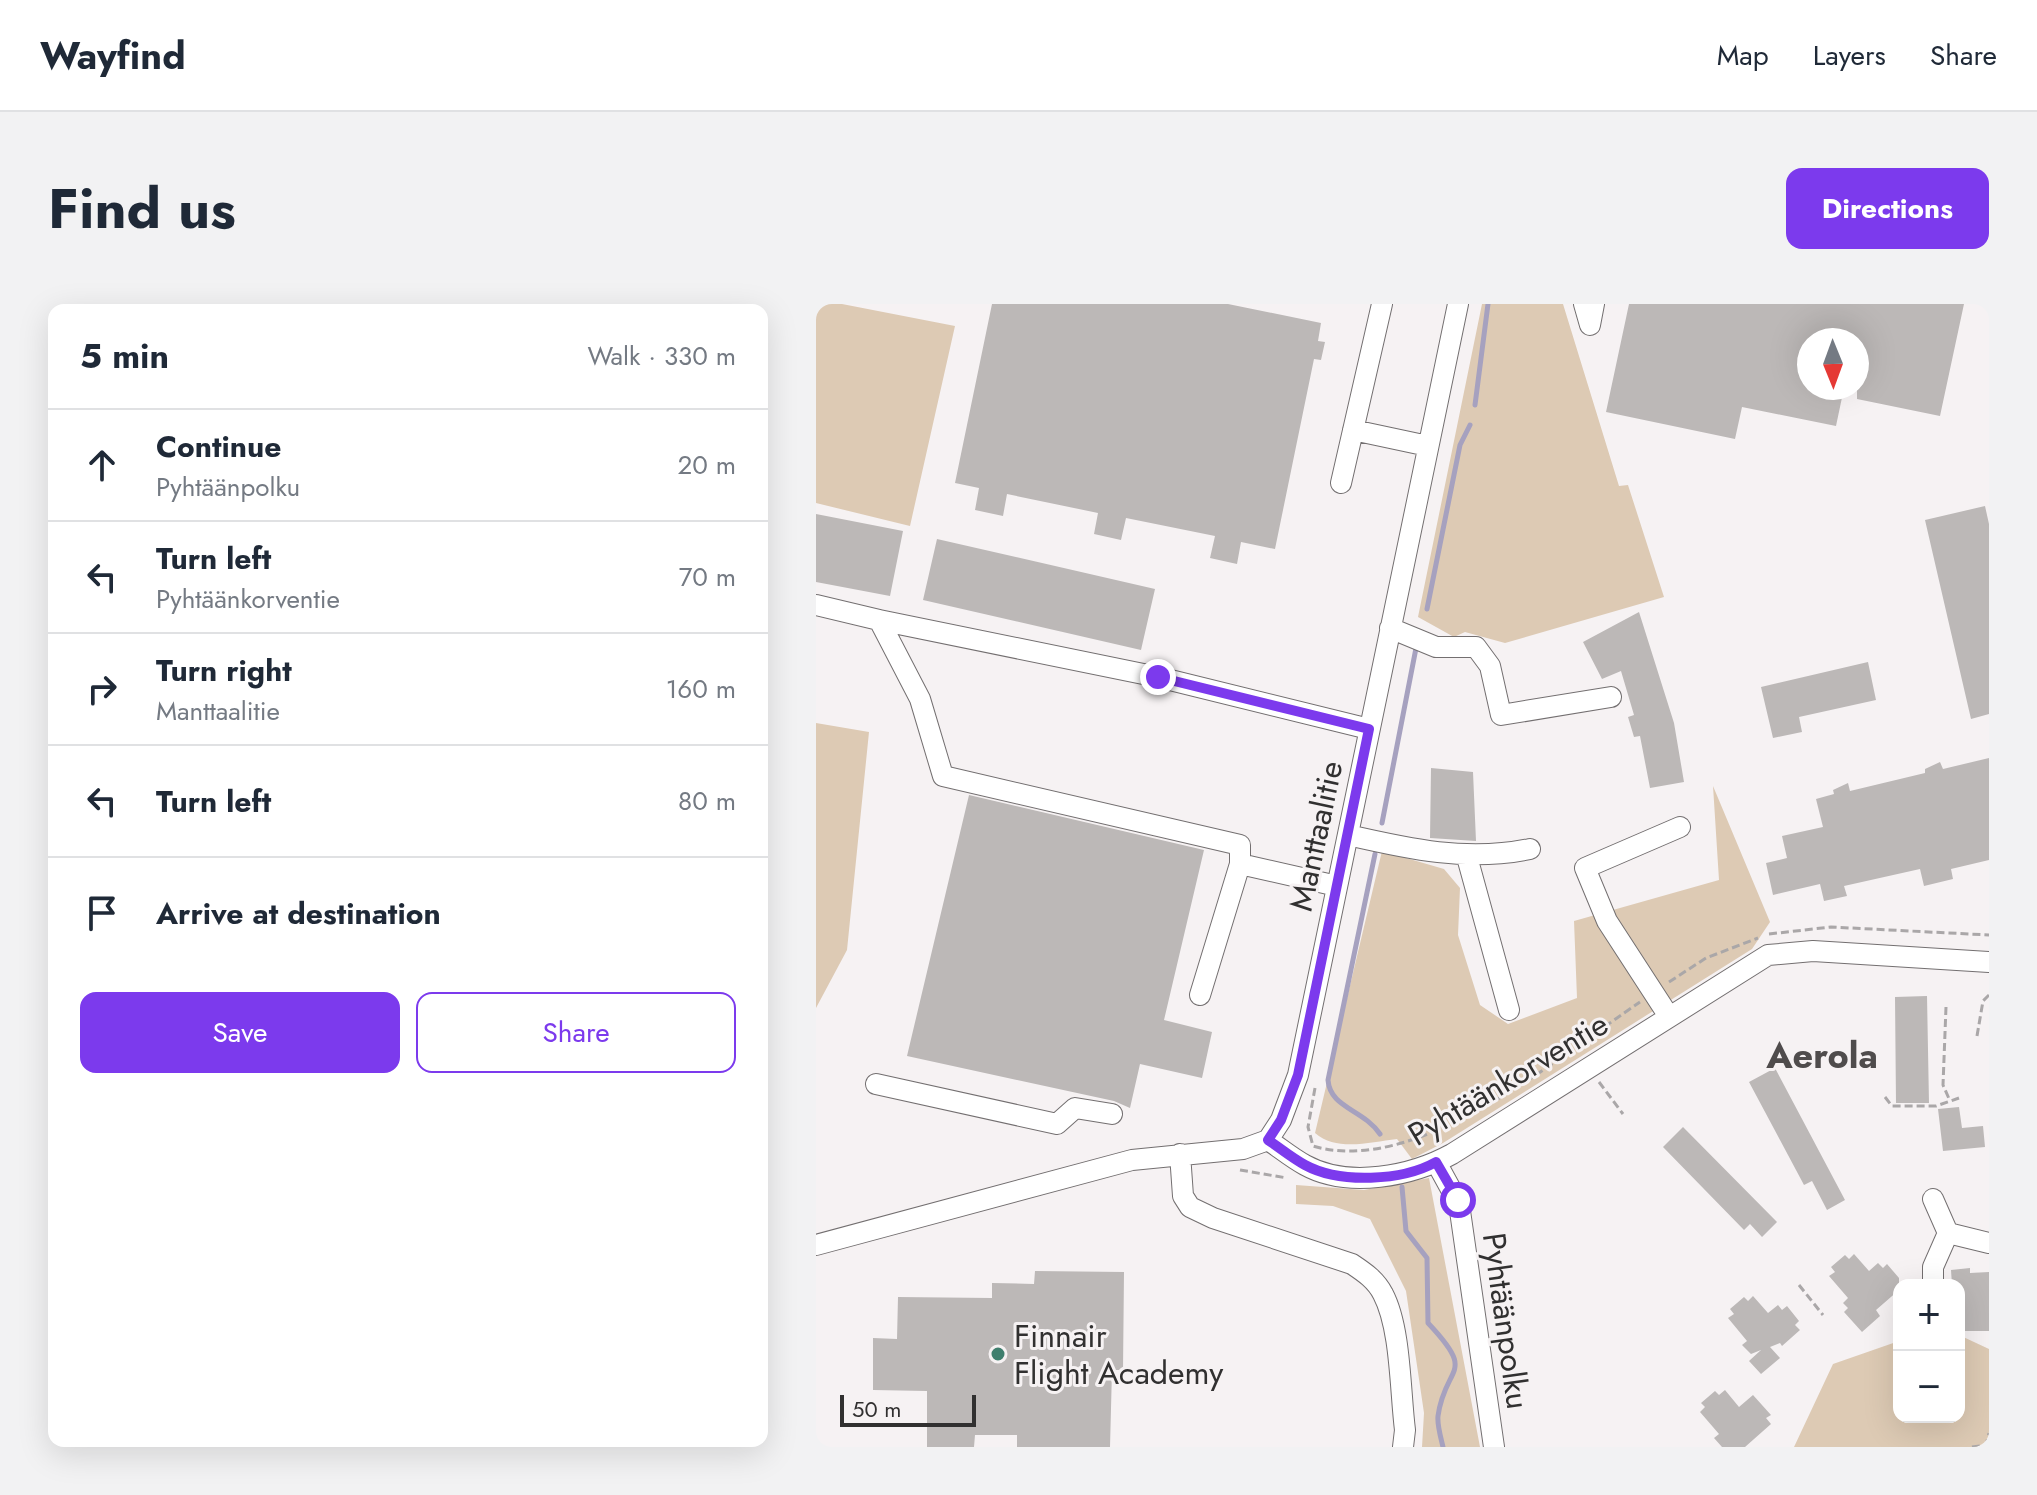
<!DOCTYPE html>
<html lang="en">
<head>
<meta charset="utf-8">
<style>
	body { margin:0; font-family:Jost,sans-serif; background:#f2f2f3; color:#1f2937 }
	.controls { position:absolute; right:24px; bottom:24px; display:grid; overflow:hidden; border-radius:16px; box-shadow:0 8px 32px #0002 }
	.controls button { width:72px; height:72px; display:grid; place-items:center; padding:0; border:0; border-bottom:2px solid #e0e1e3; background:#fff; color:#1f2937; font:40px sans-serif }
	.compass { position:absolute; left:981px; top:24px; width:72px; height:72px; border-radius:50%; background:#fff; box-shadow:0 8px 32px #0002; rotate:179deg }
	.scale { position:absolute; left:24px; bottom:20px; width:136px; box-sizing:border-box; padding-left:8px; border:4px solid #313030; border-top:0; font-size:22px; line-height:28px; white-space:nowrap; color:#313030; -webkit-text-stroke:6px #f6f2f3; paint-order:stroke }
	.stop { position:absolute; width:24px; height:24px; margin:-18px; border:6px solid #7c3aed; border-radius:50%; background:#fff }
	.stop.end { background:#7c3aed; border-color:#fff; box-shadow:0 2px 8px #0008 }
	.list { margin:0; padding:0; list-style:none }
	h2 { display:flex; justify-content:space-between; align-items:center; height:104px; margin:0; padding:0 32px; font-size:34px }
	h2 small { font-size:26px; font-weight:400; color:#747a83 }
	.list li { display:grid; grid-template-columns:52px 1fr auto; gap:24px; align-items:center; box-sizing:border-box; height:112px; padding:0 32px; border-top:2px solid #e0e1e3 }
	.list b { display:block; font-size:30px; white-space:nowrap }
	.list p { margin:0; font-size:26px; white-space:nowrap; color:#747a83 }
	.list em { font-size:26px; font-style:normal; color:#747a83 }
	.actions { display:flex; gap:16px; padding:24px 32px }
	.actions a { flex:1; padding:18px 0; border:2px solid #7c3aed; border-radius:16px; text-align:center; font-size:28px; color:#7c3aed }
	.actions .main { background:#7c3aed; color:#fff }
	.icon { flex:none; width:44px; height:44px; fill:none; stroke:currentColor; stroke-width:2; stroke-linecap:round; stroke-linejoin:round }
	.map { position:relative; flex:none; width:1173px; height:1143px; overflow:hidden; border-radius:16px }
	header { display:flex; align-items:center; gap:48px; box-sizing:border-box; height:112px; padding:0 40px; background:#fff; border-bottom:2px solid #e0e1e3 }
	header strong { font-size:38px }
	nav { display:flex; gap:44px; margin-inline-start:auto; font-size:28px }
	.intro { display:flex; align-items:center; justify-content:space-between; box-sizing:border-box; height:192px; padding:0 48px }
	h1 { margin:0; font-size:56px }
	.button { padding:20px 36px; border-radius:16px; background:#7c3aed; color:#fff; font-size:28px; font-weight:700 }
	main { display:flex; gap:48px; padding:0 48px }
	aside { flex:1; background:#fff; border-radius:16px; box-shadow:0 8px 32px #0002 }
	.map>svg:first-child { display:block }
	.green { fill:#ddcab4 }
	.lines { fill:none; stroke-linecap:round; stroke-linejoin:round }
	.stream { stroke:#a6a1bf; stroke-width:5 }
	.building { fill:#bcb8b7 }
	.minor-casing { stroke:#736f70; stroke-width:22 }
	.path { stroke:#aaa7a8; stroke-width:3; stroke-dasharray:8 4; stroke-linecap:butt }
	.minor { stroke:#fff; stroke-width:20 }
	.route { stroke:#7c3aed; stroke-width:10 }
	.poi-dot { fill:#3f7f6e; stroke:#f6f2f3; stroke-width:3 }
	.labels { text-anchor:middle; stroke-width:6; stroke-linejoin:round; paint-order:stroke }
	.street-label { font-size:32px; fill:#313030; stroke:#f6f2f3 }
	.poi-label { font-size:32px; fill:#313030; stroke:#f6f2f3; text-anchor:start }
	.quarter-label { font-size:36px; font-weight:bold; fill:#4f4c4c; stroke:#f6f2f3 }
</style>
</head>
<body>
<header>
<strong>Wayfind</strong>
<nav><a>Map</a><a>Layers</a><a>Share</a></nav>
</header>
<div class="intro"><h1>Find us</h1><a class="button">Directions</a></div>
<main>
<aside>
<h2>5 min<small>Walk · 330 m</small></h2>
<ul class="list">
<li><svg class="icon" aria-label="ahead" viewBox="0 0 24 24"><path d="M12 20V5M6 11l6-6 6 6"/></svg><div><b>Continue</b><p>Pyhtäänpolku</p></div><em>20 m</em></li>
<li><svg class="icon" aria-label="left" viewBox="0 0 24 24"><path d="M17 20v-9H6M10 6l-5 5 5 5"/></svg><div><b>Turn left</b><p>Pyhtäänkorventie</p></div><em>70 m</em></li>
<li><svg class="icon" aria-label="right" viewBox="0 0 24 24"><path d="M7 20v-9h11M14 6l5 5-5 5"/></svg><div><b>Turn right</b><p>Manttaalitie</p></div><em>160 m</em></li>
<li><svg class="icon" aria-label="left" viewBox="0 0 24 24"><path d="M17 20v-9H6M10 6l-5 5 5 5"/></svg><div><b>Turn left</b></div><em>80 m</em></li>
<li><svg class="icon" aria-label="arrive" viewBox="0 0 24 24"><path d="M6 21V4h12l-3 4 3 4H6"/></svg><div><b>Arrive at destination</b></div></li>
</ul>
<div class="actions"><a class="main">Save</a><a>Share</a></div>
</aside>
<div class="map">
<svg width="1173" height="1143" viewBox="0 0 1173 1143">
	<rect width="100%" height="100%" fill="#f6f2f3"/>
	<path class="green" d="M 0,0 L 26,0 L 139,22 L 94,222 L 0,199 Z
		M 666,0 L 747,0 L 803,182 L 812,181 L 848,293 L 689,339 L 649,328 L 638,333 L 602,313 Z
		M 0,419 L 53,428 L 31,646 L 0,704 Z
		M 897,482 L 954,618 L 936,645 L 627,839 L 596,855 L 581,835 C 554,838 521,848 499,829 L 566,547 L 628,565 L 644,584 L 642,631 L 664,701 L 692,720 L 761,694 L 758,617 L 903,576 Z
		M 613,874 L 664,1143 L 606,1143 L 608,1109 L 590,987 L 554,915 L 517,902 L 480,900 L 480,881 L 548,886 Z
		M 1143,1031 L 1173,1045 L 1173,1143 L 978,1143 L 1017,1060 L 1083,1037 L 1083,1113 L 1143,1113 Z"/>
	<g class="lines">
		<path class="stream" d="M 659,101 L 672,0
			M 611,305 L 644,141 L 654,121
			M 566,519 L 601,339
			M 559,550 L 512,776 C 514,804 547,805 564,830
			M 586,883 L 590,927 L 611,954 L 612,1019 C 662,1072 629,1060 622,1112 C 621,1121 625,1134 627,1143"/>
	</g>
	<path class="building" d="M 176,0 L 412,0 L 505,19 L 502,37 L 509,38 L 505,56 L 498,55 L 459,245 L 425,238 L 421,260 L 394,254 L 399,232 L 310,214 L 305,236 L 278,230 L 282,209 L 191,190 L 187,212 L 159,206 L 163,184 L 139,179 Z
		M 813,0 L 1148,0 L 1124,112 L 1041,95 L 1041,36 L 993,36 L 993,84 L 1028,84 L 1020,122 L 926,103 L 919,135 L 790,108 Z
		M 1169,202 L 1173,220 L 1173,410 L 1155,415 L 1109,216 Z
		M 0,210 L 87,227 L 74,292 L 0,278 Z
		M 121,235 L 339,285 L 325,346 L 107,296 Z
		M 823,308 L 858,419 L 868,478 L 834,484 L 824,432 L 818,433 L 812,413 L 818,411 L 805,367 L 786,375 L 767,338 Z
		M 1052,358 L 1060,396 L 983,413 L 986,428 L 957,434 L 945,383 Z
		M 1173,454 L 1173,556 L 1135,565 L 1137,575 L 1108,582 L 1104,565 L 1028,582 L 1031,592 L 1008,597 L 1004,580 L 957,591 L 950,559 L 971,554 L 966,532 L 1007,523 L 1000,495 L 1018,490 L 1017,486 L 1032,479 L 1034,487 L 1109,469 L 1109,465 L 1124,458 L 1127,465 Z
		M 615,464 L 657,468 L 660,537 L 614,534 Z
		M 153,491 L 388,546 L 348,716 L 396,728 L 386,774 L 324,760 L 314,804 L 298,797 L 91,752 Z
		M 1111,692 L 1113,799 L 1080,799 L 1079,693 Z
		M 959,764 L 1029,896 L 1011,906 L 996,877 L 988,881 L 933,778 Z
		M 1143,803 L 1146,824 L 1167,822 L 1169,843 L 1127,847 L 1122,805 Z
		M 867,823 L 961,918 L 946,933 L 934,920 L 928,926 L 847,843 Z
		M 1038,950 L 1053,967 L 1062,959 L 1067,964 L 1071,960 L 1083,974 L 1083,986 L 1060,1006 L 1064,1012 L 1046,1028 L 1028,1008 L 1032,1004 L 1027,999 L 1032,994 L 1013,972 L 1019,968 L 1015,963 L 1029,951 L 1033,955 Z
		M 1154,964 L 1154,969 L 1173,968 L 1173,1027 L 1143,1027 L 1143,981 L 1136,981 L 1135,966 Z
		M 219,967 L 308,968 L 307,1066 L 296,1066 L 294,1143 L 201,1143 L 201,1131 L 159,1131 L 158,1143 L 111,1143 L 111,1087 L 57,1086 L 57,1034 L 81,1035 L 82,993 L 176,994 L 176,979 L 218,980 Z
		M 937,992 L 952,1009 L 962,1001 L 966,1006 L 971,1002 L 983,1017 L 979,1021 L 984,1026 L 966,1042 L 964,1039 L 954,1043 L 964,1054 L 945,1070 L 933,1057 L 945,1046 L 935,1050 L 926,1041 L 931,1037 L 912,1014 L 918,1010 L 914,1005 L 928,993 L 932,997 Z
		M 909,1086 L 923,1103 L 937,1091 L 955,1111 L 950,1114 L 955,1120 L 929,1143 L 906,1143 L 898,1134 L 903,1130 L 884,1108 L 889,1103 L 885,1099 L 899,1087 L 903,1091 Z"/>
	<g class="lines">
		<defs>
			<path id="minor" d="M 768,0 L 774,21 L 778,0
				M 537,126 L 612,142
				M 525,179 L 566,0
				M 0,301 L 63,316 L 104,395 L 127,472 L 424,541 L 424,560 L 384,691
				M 63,316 L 342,373 L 553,425
				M 574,324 L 620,343 L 660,343 L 674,362 L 685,411 L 795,393
				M 532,531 C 593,545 651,558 714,545
				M 651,553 L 693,706
				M 424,560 L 521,582
				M 852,711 L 791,617 L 769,564 L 864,523
				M 60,780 L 241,820 L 259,804 L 296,810
				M 452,836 L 465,816 L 482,771 L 642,0
				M 452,836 C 464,844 476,854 489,861 C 532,885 596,872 636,850 L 952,651 L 997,647 L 1173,658
				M 364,850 L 367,892 L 374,903 L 397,914 L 536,960 C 548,968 560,976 567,990 C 585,1024 584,1087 589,1126 L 587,1143
				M 620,858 L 643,900 L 678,1143
				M 1117,895 L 1132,929 L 1173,939
				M 0,941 L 316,856 L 427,845 L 452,836
				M 1117,981 L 1117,963 L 1132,929"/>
		</defs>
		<use href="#minor" class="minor-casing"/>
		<path class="path" d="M 953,630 L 1015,623 L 1173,631
			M 853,678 L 890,654 L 942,634
			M 1130,703 L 1127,781 L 1134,797
			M 1161,732 L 1167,697 L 1173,691
			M 783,778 L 807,810
			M 499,784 L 492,823 L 497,842 C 601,873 741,754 824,698
			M 1069,793 L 1076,802 L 1120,802 L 1143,794
			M 424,866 L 471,874
			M 983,981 L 1007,1011
			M 1156,1143 L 1170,1141 L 1173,1129"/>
		<use href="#minor" class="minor"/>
	</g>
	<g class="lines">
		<path class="route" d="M 342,373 L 553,425 L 482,771 L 465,816 L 452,836 C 464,844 476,854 489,861 C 524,880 586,877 620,858 L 642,896"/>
	</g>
	<circle class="poi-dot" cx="182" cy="1050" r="8"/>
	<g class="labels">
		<g class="street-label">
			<text transform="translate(500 532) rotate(-78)" y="11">Manttaalitie</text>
			<text transform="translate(692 775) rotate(-31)" y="11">Pyhtäänkorventie</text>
			<text transform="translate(690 1017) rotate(82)" y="11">Pyhtäänpolku</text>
		</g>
		<g class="poi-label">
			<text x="198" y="1043">Finnair<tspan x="198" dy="37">Flight Academy</tspan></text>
		</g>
		<g class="quarter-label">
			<text x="1006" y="764">Aerola</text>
		</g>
	</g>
</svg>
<div class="controls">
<button>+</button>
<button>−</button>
</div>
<svg class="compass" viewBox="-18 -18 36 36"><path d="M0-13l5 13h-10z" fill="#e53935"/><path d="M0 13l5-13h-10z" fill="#747a83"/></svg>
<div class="scale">50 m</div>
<div class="stop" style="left:642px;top:896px"></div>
<div class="stop end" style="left:342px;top:373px"></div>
</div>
</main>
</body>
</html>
